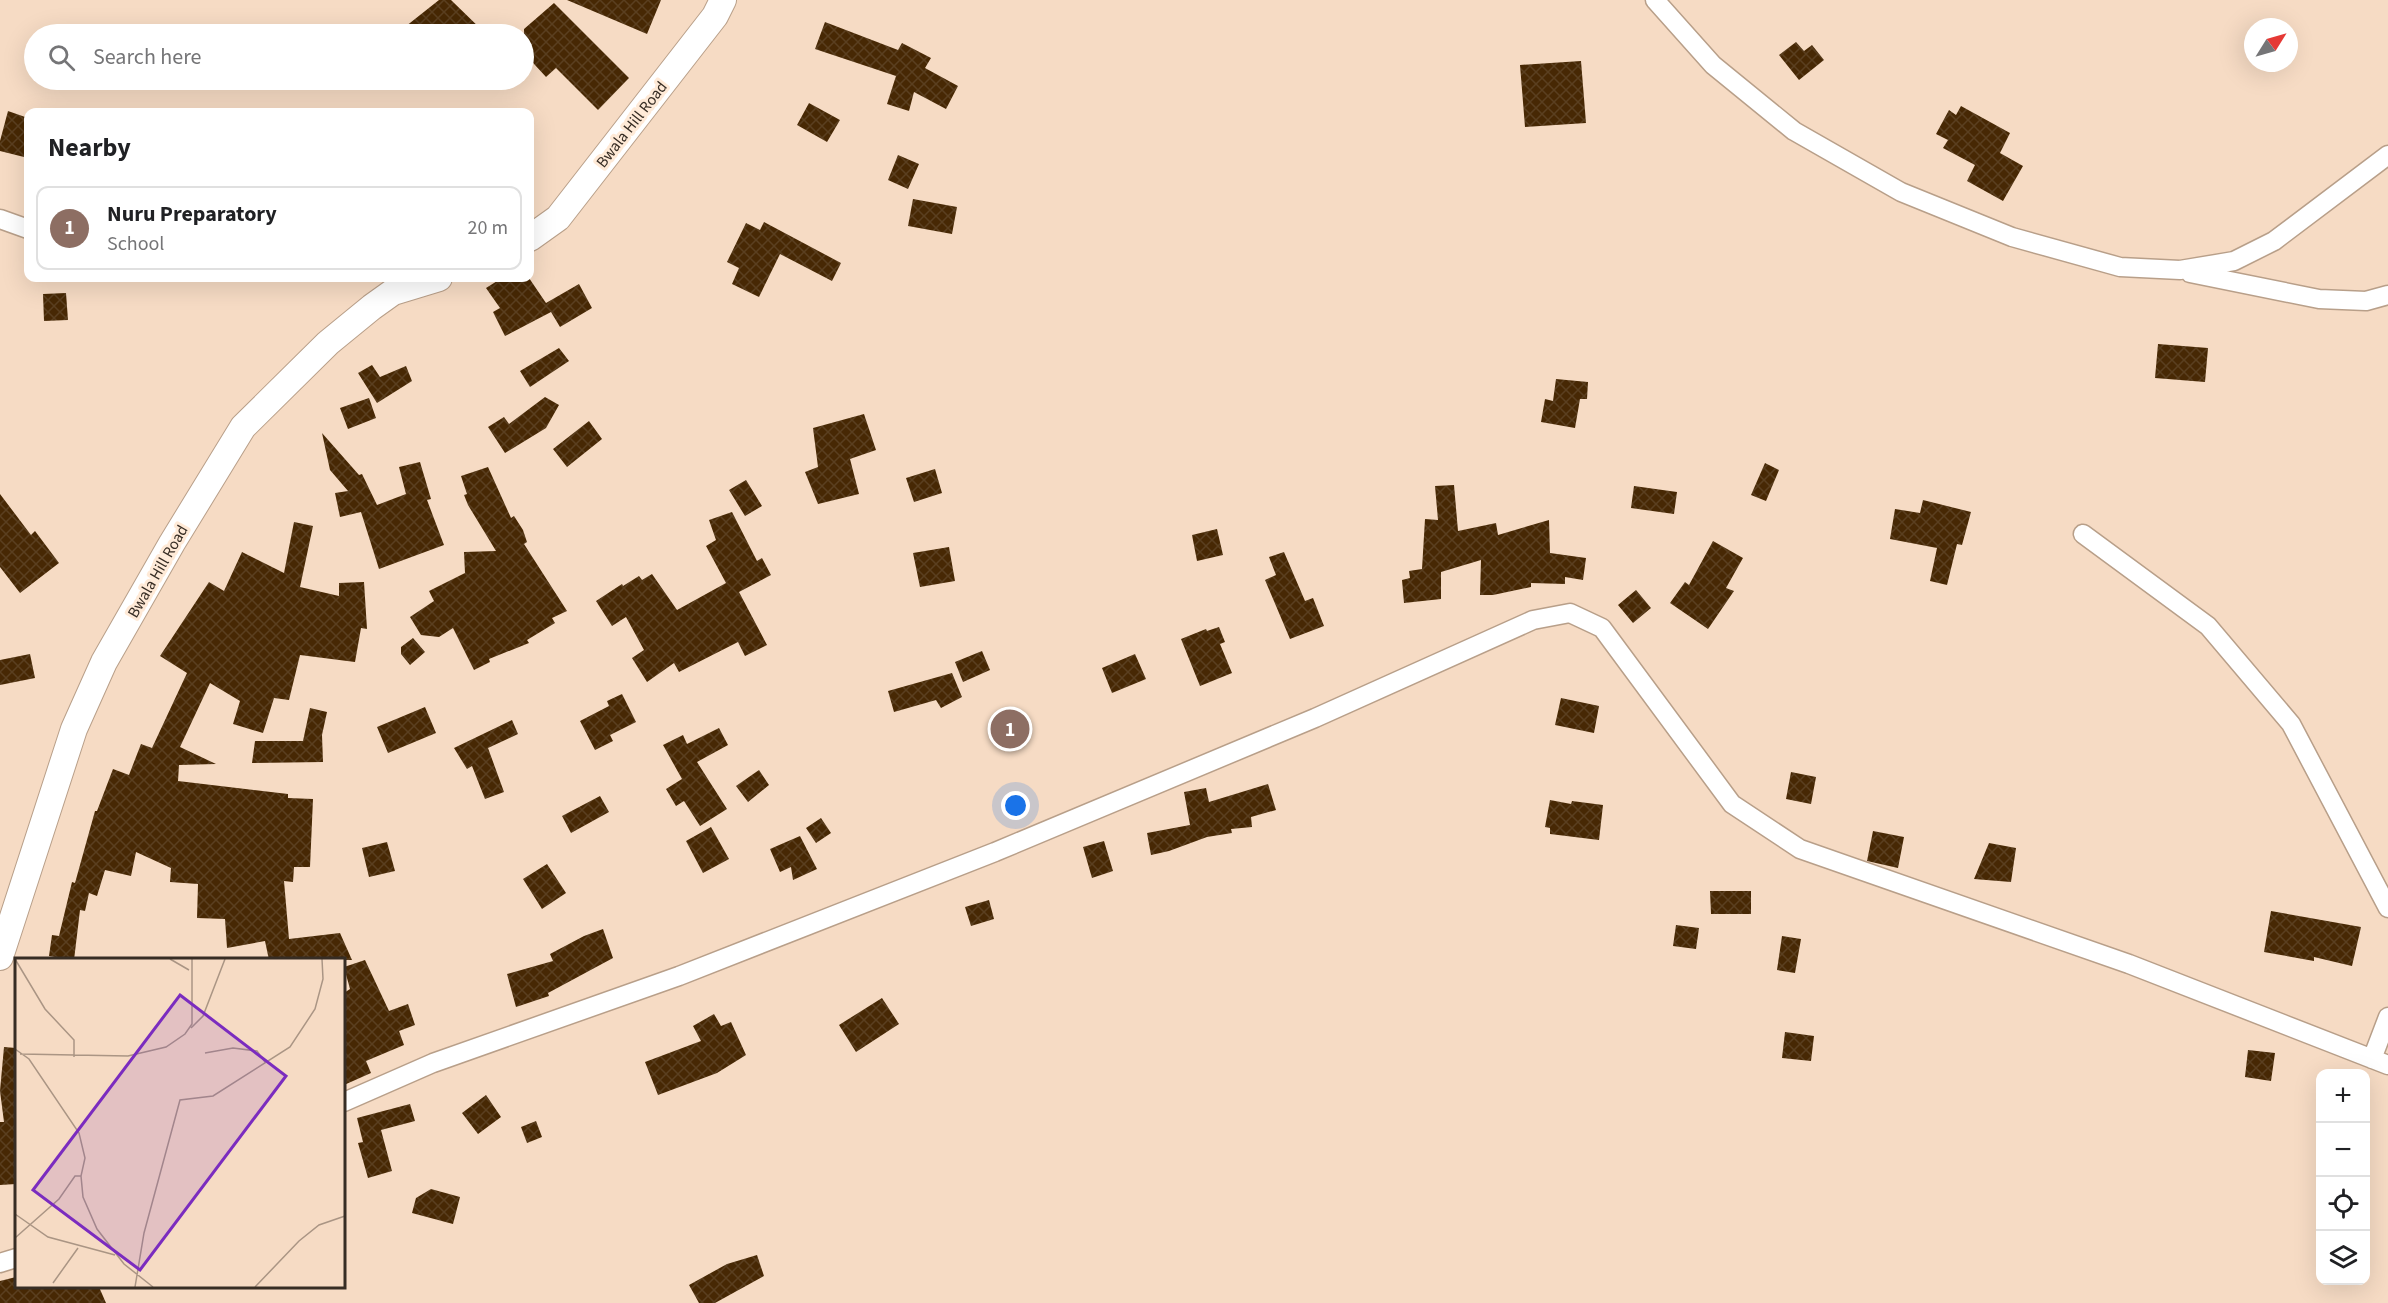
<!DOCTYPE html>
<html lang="en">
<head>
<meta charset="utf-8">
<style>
	body { margin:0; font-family:"Source Sans 3",sans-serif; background:#f6f6f6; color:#202124 }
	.controls { position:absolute; right:18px; bottom:18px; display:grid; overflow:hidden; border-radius:12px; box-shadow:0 6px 24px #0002 }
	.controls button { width:54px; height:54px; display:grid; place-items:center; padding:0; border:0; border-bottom:2px solid #e0e0e0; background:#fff; color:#202124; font:30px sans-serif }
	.compass { position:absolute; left:2244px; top:18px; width:54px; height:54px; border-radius:50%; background:#fff; box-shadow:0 6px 24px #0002; rotate:53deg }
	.you { position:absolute; left:1016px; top:806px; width:21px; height:21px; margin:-15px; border:4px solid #fff; border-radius:50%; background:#1a73e8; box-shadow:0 0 0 9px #1a73e833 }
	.badge { display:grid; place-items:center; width:39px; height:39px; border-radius:50%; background:#d5445b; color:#fff; font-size:20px; font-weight:700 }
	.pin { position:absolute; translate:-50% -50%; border:3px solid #fff; box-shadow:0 2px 6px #0006 }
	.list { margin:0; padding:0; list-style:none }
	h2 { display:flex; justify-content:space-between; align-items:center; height:78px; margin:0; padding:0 24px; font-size:26px }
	h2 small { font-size:20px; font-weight:400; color:#757577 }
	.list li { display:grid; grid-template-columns:39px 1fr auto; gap:18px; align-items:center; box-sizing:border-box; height:84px; margin:0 12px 12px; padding:0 12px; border:2px solid #e0e0e0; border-radius:12px }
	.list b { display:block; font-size:22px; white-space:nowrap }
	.list p { margin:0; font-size:20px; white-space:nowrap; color:#757577 }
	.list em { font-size:20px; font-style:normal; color:#757577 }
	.icon { flex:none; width:33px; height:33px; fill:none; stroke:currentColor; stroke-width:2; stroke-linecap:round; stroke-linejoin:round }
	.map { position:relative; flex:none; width:2388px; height:1303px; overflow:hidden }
	.search { position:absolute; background:#fff; box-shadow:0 6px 24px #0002; left:24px; top:24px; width:510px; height:66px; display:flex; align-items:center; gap:15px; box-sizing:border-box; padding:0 21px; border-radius:33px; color:#757577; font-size:22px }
	.panel { position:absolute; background:#fff; box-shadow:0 6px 24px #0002; left:24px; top:108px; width:510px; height:174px; border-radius:12px }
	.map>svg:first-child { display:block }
	.building { fill:url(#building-cross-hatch) }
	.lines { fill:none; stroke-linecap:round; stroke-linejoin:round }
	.street-casing { stroke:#b89f89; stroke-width:21 }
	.secondary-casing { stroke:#b89f89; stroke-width:28 }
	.street { stroke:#fff; stroke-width:18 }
	.secondary { stroke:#fff; stroke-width:26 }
	.labels { text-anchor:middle; stroke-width:6; stroke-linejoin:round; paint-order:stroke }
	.street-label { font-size:16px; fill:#372d24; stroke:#ffead7 }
	.inset-road { fill:none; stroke:#aa9584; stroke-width:1.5 }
	.view { fill:#7b2cbf; fill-opacity:0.15; stroke:#7b2cbf; stroke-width:3 }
	.inset-edge { fill:none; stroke:#372d24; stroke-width:3 }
</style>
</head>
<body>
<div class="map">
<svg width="2388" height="1303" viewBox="0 0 2388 1303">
	<defs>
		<pattern id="building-cross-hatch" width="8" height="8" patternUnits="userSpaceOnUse" patternTransform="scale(1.5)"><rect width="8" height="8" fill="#472804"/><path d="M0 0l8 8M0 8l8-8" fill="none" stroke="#5a3f20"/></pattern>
	</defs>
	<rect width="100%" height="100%" fill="#f6dbc4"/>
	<path class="building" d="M 439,0 L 451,0 L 486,34 L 396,34 Z
		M 567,0 L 661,0 L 647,34 Z
		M 554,3 L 629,78 L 598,110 L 556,68 L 546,77 L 524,53 L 524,29 Z
		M 825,22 L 898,50 L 902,43 L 931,58 L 925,68 L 958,86 L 946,109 L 914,92 L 909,111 L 887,104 L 896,76 L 815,49 Z
		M 1796,42 L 1804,51 L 1812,45 L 1824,60 L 1799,80 L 1779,55 Z
		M 1581,61 L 1586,123 L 1525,127 L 1520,65 Z
		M 809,103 L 840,120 L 827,142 L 797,125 Z
		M 1961,106 L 2010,133 L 2000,153 L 2023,166 L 2003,201 L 1967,181 L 1975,165 L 1943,148 L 1948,140 L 1936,134 L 1949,110 L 1956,115 Z
		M 8,111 L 28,118 L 28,158 L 0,151 L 0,141 Z
		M 898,155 L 919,164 L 908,189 L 888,180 Z
		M 913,199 L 957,207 L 952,234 L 908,226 Z
		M 764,222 L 841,263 L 832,281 L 780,254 L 759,297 L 732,284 L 739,268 L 727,262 L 746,223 L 760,230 Z
		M 502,278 L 529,278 L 546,303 L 579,284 L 592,308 L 560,327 L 551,312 L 505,336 L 493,312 L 500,308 L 486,288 Z
		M 66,293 L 68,320 L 44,321 L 43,294 Z
		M 2158,344 L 2208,348 L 2205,382 L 2155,378 Z
		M 559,348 L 569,361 L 530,387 L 520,371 Z
		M 372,365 L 380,377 L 406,366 L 412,381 L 377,403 L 358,373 Z
		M 1556,379 L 1588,382 L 1587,399 L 1580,399 L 1575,428 L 1541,422 L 1545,399 L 1553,401 Z
		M 545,397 L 559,405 L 546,428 L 505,453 L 488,427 L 504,417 L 509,424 Z
		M 369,398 L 376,418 L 348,429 L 340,408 Z
		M 864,414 L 876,450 L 850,459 L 859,494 L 818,504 L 805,472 L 818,467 L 813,428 Z
		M 589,421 L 602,439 L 567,467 L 553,449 Z
		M 322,433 L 359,475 L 362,474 L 377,505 L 406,494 L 399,467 L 420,462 L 431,499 L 427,500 L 444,545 L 379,569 L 361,512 L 340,517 L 335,493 L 348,491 L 330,470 Z
		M 1765,463 L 1779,470 L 1766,501 L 1751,495 Z
		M 488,467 L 511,518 L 514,516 L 523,530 L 527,542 L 524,544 L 567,611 L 552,618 L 555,623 L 527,640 L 529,643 L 489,659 L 490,662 L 474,670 L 453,628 L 439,637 L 421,635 L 410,617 L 434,601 L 429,591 L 465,573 L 464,552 L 496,551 L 468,505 L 464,495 L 467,494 L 461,476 Z
		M 935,469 L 942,493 L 914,502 L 906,478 Z
		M 746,480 L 762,506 L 745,516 L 729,490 Z
		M 1454,485 L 1458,531 L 1496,523 L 1498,535 L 1549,520 L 1550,553 L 1586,558 L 1583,580 L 1565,577 L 1565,584 L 1531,583 L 1531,587 L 1493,595 L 1480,595 L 1481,560 L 1441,572 L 1441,599 L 1404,603 L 1402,580 L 1410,578 L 1409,571 L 1422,569 L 1425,519 L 1438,520 L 1435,486 Z
		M 1634,486 L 1677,492 L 1674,514 L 1631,508 Z
		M 0,494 L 31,535 L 35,531 L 59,563 L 20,593 L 0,567 Z
		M 1923,500 L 1971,512 L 1962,545 L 1957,544 L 1947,585 L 1930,581 L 1937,548 L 1890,539 L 1895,509 L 1920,513 Z
		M 732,512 L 757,561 L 762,558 L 771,575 L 739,592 L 767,645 L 745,656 L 738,642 L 679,672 L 674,663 L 647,682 L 632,658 L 644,650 L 626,617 L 612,626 L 596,601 L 622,584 L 623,586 L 639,576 L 642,580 L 652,574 L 677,610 L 726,583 L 706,546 L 716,540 L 709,520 Z
		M 294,522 L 313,526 L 300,587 L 339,596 L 339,583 L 364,582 L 367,629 L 361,628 L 355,662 L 300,655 L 289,700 L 274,698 L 263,733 L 233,724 L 240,701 L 210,683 L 180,747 L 216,764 L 179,765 L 178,781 L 288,794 L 288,798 L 313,799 L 310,867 L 294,867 L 293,882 L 284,881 L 289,939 L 340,933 L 352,960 L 269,960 L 265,941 L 227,948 L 225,919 L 197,918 L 198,884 L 170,882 L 171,868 L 136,852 L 131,876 L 105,870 L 97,896 L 89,893 L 85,911 L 80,910 L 74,960 L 49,956 L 52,935 L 59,936 L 72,882 L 75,883 L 95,811 L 97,811 L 113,769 L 129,775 L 141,744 L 152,748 L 187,673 L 160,656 L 209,582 L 224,591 L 242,552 L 284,573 Z
		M 1217,529 L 1223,555 L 1197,561 L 1192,535 Z
		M 1713,541 L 1743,558 L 1726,588 L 1734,591 L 1708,629 L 1670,603 L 1685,582 L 1689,585 Z
		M 949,547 L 955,581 L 920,587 L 913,553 Z
		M 1284,552 L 1305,601 L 1313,598 L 1324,626 L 1290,639 L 1265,580 L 1276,575 L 1269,557 Z
		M 1636,590 L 1651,608 L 1633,623 L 1618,605 Z
		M 1219,627 L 1225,642 L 1220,644 L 1232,673 L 1200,686 L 1181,639 L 1206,629 L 1207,631 Z
		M 413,638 L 425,652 L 410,665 L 401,654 L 401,647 Z
		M 982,651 L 990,670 L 963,682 L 955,662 Z
		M 30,654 L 35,678 L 0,685 L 0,660 Z
		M 1135,654 L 1146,679 L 1112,693 L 1102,668 Z
		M 952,673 L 962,697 L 941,708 L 936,700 L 894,712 L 888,691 Z
		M 622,694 L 636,722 L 610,735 L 613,741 L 595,750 L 580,721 L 609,706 L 607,701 Z
		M 1561,698 L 1599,706 L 1594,733 L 1555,725 Z
		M 425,707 L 436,733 L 388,753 L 377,727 Z
		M 310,708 L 327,712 L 322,735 L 323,762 L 252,763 L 255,741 L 303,741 Z
		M 512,720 L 518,734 L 488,748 L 504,792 L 485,799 L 472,766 L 467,769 L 454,748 Z
		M 719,728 L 728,745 L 697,762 L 727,809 L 700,826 L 684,801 L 676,806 L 666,789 L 682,779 L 663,745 L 683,735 L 687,744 Z
		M 759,770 L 769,785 L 748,802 L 736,786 Z
		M 1791,772 L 1816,777 L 1811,804 L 1786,799 Z
		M 1268,784 L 1276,810 L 1251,817 L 1252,827 L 1231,829 L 1232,833 L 1207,837 L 1169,851 L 1151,855 L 1147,833 L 1190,825 L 1184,792 L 1206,788 L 1209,802 Z
		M 600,796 L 609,812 L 571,833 L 562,816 Z
		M 1550,800 L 1571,804 L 1572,801 L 1603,805 L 1599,840 L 1550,834 L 1550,828 L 1545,827 Z
		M 821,818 L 831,833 L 816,843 L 806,828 Z
		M 711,827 L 729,859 L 703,873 L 686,841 Z
		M 1873,831 L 1904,837 L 1898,868 L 1867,861 Z
		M 800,836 L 817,869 L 793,880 L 791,867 L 780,872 L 770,849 Z
		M 1104,841 L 1113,871 L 1092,878 L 1083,847 Z
		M 387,842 L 395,871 L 369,877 L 362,848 Z
		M 1989,843 L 2016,848 L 2011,882 L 1974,879 Z
		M 547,864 L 566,893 L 542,909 L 523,879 Z
		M 1710,891 L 1751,891 L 1751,914 L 1711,914 Z
		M 989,900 L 994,919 L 971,926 L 965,907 Z
		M 2271,911 L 2361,927 L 2352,966 L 2314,957 L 2314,961 L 2264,952 Z
		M 1676,925 L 1699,928 L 1696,949 L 1673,946 Z
		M 603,929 L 613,958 L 548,993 L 549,996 L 516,1007 L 507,974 L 553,961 L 550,954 L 584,936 Z
		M 1782,936 L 1801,939 L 1795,973 L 1777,970 Z
		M 365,960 L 389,1011 L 408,1004 L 415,1025 L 399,1031 L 404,1045 L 366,1061 L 371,1073 L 344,1085 L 344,993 L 350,989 L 344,967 Z
		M 882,998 L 899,1024 L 856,1052 L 839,1025 Z
		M 714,1014 L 721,1026 L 731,1022 L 746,1055 L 717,1073 L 658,1095 L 645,1062 L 701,1041 L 693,1026 Z
		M 1785,1032 L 1814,1036 L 1811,1061 L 1782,1058 Z
		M 4,1047 L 16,1048 L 16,1184 L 0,1185 L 0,1122 L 4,1122 L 0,1091 Z
		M 2248,1050 L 2275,1053 L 2271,1081 L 2245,1077 Z
		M 486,1095 L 501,1117 L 478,1134 L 462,1113 Z
		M 410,1104 L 415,1121 L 381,1130 L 392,1171 L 368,1178 L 358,1143 L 363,1142 L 357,1118 Z
		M 536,1121 L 542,1137 L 527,1143 L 521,1127 Z
		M 431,1189 L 460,1197 L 453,1224 L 412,1213 L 416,1198 Z
		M 757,1255 L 764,1276 L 715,1303 L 699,1303 L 689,1285 L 727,1264 Z
		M 16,1277 L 16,1287 L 99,1287 L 106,1303 L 0,1303 L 0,1281 Z"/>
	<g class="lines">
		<defs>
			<path id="street" d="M 1655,0 L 1713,65 L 1794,131 L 1901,192 L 2012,237 L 2120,267 L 2180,270 L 2234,261 L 2274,241 L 2388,155
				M 0,219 L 28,229
				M 2190,273 L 2319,299 L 2366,301 L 2388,295
				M 2083,534 L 2208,626 L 2291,724 L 2388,908
				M 2372,1059 L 2388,1017
				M 344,1102 L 433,1063 L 679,976 L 995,852 L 1315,718 L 1533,620 L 1570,613 L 1602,628 L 1732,804 L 1800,849 L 2129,964 L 2388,1065
				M 0,1263 L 16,1258"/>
			<path id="secondary" d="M 530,238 L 558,218 L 715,16 L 723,0
				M 0,957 L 74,729 L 104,662 L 172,543 L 243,427 L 328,343 L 372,307 L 393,292 L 439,278"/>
		</defs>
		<use href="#street" class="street-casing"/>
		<use href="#secondary" class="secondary-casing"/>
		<use href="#street" class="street"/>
		<use href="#secondary" class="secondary"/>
	</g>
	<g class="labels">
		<g class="street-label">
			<text transform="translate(631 124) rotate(-52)" y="6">Bwala Hill Road</text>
			<text transform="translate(157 571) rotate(-60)" y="6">Bwala Hill Road</text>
		</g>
	</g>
	<g transform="translate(15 958)">
		<rect width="330" height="330" fill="#f6dbc4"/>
		<path class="inset-road" d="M 0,1 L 30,51 L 59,82 L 59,99M 155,1 L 174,12M 176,70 L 188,58 L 210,1M 0,91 L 14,101 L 64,175 L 70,200 L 66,218 L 68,239 L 82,271 L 109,306 L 138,329M 190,95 L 218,90 L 242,93 L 250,104M 5,96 L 113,98 L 151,89 L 170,76 L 177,66 L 177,1M 0,256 L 33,279 L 100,297M 0,280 L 44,241 L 60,218 L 66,218M 38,325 L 63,290M 120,329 L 129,275 L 165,142 L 198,138 L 275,89 L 300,51 L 308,21 L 307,1M 240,329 L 284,283 L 304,267 L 330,258"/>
		<path class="view" d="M 165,37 L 271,118 L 125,312 L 18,232 Z"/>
		<rect width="330" height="330" class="inset-edge"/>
	</g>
</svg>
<div class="controls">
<button>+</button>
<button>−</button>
<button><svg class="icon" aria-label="locate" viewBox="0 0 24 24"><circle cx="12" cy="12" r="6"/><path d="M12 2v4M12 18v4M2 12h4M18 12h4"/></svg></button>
<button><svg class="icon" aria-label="layers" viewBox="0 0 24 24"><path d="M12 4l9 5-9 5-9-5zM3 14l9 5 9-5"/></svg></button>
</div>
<svg class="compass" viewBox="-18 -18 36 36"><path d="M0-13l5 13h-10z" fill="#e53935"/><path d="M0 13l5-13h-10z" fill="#757577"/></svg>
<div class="you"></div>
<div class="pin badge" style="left:1010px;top:729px;background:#8d6e63">1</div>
<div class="search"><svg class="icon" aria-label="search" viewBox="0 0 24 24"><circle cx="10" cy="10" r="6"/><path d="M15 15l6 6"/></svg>Search here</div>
<section class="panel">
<h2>Nearby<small></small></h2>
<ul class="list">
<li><span class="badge" style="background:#8d6e63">1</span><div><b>Nuru Preparatory</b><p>School</p></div><em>20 m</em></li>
</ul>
</section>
</div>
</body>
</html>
